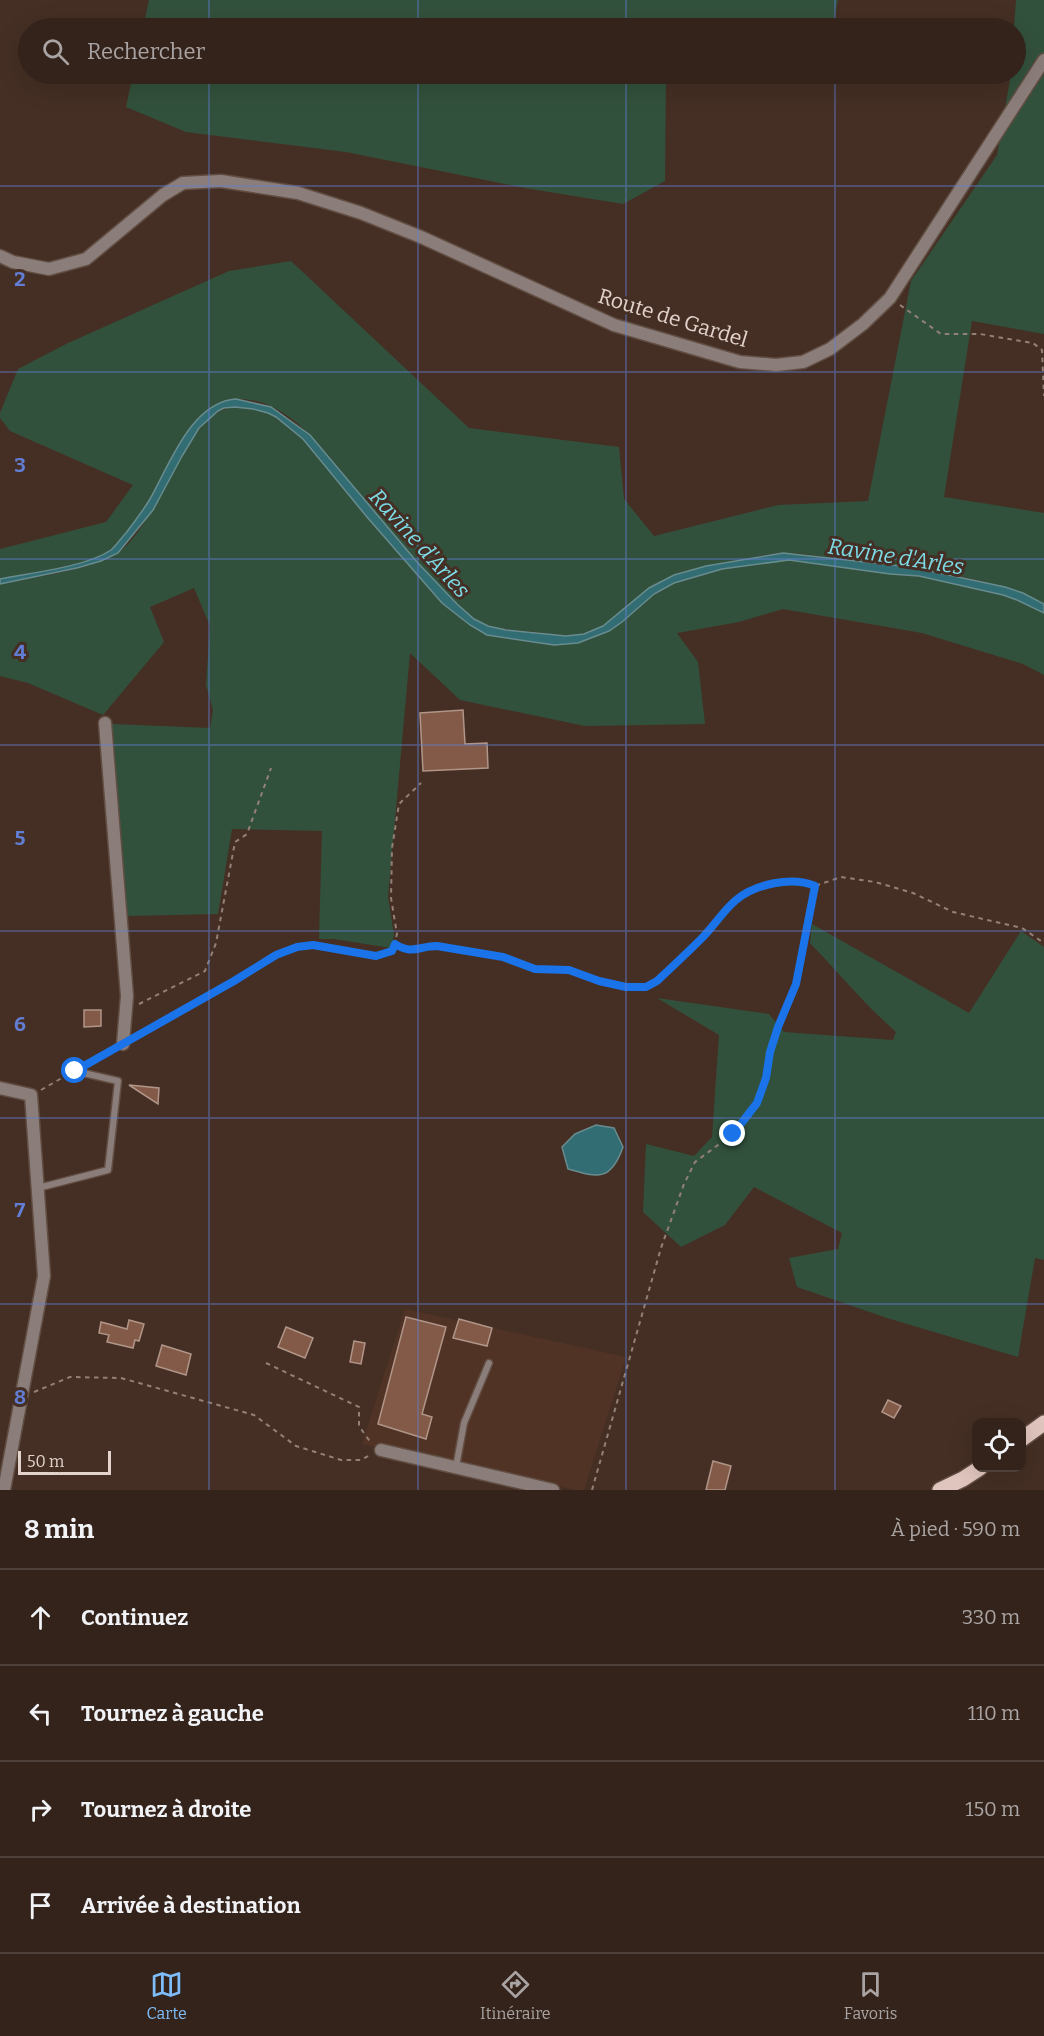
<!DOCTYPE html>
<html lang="fr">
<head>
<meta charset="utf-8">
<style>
	body { margin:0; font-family:Bitter,serif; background:#3f2f28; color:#f1f3f6 }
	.controls { position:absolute; right:18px; bottom:18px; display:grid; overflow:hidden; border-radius:12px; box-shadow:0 6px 24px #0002 }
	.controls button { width:54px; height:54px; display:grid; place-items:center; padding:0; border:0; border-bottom:2px solid #4e403a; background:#34231b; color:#f1f3f6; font:30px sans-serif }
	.scale { position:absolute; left:18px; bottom:15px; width:93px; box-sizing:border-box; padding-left:6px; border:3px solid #e2d3cc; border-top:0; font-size:16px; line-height:21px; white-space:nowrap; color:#e2d3cc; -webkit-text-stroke:4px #452f24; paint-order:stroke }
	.stop { position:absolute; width:18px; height:18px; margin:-14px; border:4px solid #1a73e8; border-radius:50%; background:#fff }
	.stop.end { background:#1a73e8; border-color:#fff; box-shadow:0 2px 6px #0008 }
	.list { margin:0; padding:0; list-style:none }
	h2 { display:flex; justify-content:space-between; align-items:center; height:78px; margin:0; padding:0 24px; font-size:26px }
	h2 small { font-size:20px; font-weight:400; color:#a9a4a3 }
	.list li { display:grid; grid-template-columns:39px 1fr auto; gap:18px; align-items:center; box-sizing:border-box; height:96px; padding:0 24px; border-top:2px solid #4e403a }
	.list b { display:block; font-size:22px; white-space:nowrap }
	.list em { font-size:20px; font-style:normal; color:#a9a4a3 }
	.icon { flex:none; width:33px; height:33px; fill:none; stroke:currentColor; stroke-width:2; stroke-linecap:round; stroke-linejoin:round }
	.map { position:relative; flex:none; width:1044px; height:1490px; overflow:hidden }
	.search { position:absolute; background:#34231b; box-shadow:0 6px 24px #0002; left:18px; right:18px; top:18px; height:66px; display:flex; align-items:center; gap:15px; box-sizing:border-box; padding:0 21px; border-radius:33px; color:#a9a4a3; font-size:22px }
	.sheet { height:462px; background:#34231b }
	nav { display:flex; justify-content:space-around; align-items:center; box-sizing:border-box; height:84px; border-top:2px solid #4e403a; background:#34231b; font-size:16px; color:#a9a4a3 }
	nav a { display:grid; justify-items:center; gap:3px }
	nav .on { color:#7ebdf9 }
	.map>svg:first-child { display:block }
	.built { fill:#503325 }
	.green { fill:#32513c }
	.water { fill:#336d74; stroke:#688c8e; stroke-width:1.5 }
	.building { fill:#835a47; stroke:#b09588; stroke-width:1.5 }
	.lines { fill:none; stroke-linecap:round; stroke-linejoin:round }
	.lane-casing { stroke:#614d42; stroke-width:9 }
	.street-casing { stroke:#614d42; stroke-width:15 }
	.primary-casing { stroke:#614d42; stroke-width:18 }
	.path { stroke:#938077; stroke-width:2; stroke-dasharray:4.5 4.5; stroke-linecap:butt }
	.lane { stroke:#8a7d7a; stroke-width:6 }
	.street { stroke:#8a7d7a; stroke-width:12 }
	.primary { stroke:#e0c5be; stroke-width:15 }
	.route { stroke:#1a73e8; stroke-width:8 }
	.grid { fill:none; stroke:#627dd4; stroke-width:1.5; stroke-opacity:0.55 }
	.labels { text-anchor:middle; stroke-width:6; stroke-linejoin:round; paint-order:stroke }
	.street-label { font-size:21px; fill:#e2d3cc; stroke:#452f24 }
	.water-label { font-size:22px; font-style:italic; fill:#7cdbe7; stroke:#452f24 }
	.grid-label { font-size:20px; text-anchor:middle; font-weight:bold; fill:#627dd4; stroke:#452f24; stroke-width:6; stroke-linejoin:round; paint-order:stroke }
</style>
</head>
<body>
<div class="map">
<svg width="1044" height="1490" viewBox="0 0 1044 1490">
	<rect width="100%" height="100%" fill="#452f24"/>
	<path class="built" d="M 405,1309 L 626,1357 L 584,1490 L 577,1490 L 362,1444 Z"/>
	<path class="green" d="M 149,0 L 838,0 L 832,28 L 143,28 Z
		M 1016,0 L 1044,0 L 1044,334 L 972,321 L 944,497 L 1044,513 L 1044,604 C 986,575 913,567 849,560 C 827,558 803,552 781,553 C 768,554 756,557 744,559 C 723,563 702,566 682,572 C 651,582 631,606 605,625 C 581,641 553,634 526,631 C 514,630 501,630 489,626 C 468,619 451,599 436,583 C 409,554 384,523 358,493 C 328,457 292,399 239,399 C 193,399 169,464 151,497 C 143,513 126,535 114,548 C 96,565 27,574 0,579 L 0,549 L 106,522 L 133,485 L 10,431 L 0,418 L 0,413 L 18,369 L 66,344 L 229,271 L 291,261 L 469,428 L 619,447 L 624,499 L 654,536 L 778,505 L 868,501 L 911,281 L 997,155 L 1011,74 L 1016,74 L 1016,28 L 1014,28 Z
		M 133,74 L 666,74 L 665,181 L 623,204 L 525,188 L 346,152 L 186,132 L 126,107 Z
		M 235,407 L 253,409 L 268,413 L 276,417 L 303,439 L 367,517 L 442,603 L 470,625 L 487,635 L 554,645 L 578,643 L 609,631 L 622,622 L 654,594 L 674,583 L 722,569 L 789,560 L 890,574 L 919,576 L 1003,595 L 1017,600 L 1044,613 L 1044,675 L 1023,664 L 922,633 L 783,609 L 739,622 L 677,633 L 698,662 L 705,724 L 585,726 L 460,700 L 410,653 L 388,897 L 394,935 L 391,948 L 334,939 L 319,939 L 322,831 L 232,829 L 218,914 L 127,916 L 112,724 L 210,728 L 213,710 L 206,685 L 210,626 L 194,588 L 150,607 L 164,642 L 103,715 L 28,683 L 0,676 L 0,584 C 30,578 96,569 119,552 C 161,521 184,411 235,407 Z
		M 812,924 L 969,1013 L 1021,931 L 1044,947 L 1044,1260 L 1035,1258 L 1018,1357 L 887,1318 L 797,1287 L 789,1258 L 838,1249 L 842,1233 L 754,1187 L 725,1225 L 681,1247 L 643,1212 L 646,1144 L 694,1156 L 712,1137 L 719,1035 L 657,998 L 769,1014 L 784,1032 L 893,1040 L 896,1032 C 865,1005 839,973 810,943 Z"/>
	<path class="water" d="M 236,399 L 271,407 L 310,435 L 417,562 L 457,604 L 474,619 L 488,626 L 506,630 L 566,636 L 584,634 L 603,626 L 649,588 L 674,575 L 706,566 L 783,553 L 911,567 L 1005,587 L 1023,593 L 1044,604 L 1044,613 L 1017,600 L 1003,595 L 919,576 L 890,574 L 789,560 L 722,569 L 674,583 L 654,594 L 622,622 L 609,631 L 578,643 L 554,645 L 487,635 L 470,625 L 442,603 L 367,517 L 303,439 L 276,417 L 268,413 L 253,409 L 235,407 L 224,408 L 218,411 L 199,428 L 182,456 L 153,510 L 118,553 L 101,561 L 77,568 L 0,584 L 0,579 C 30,573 86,567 111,550 C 116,546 121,538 126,533 C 134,522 143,511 150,499 C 169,466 191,402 236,399 Z
		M 596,1125 L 614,1128 L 623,1147 C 611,1181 599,1178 568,1169 L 562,1147 L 575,1134 Z"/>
	<path class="building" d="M 463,710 L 465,744 L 487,743 L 488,768 L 423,771 L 420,713 Z
		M 84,1010 L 101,1010 L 101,1026 L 84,1027 Z
		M 129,1085 L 159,1088 L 158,1104 Z
		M 406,1317 L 446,1327 L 422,1414 L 432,1417 L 426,1439 L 378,1424 Z
		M 459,1319 L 492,1328 L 487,1346 L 453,1338 Z
		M 129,1320 L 144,1324 L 139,1341 L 135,1340 L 133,1348 L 107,1342 L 109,1335 L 99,1333 L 101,1322 L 127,1329 Z
		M 286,1327 L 313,1338 L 305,1358 L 278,1347 Z
		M 354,1341 L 365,1343 L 361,1364 L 350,1362 Z
		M 162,1345 L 191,1354 L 186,1375 L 156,1366 Z
		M 888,1400 L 901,1406 L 894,1418 L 882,1412 Z
		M 713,1461 L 731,1466 L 725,1490 L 706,1490 Z"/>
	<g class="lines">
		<defs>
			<path id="lane" d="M 38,1188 L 108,1170 L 118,1081 L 75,1071
				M 456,1467 L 464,1423 L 489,1363"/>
			<path id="street" d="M 0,256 L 13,262 L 49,269 L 86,259 L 163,195 L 183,183 L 221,181 L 298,193 L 361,213 L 421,237 L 614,325 L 740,362 L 776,365 L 803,362 L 830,349 L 863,324 L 890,298 L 1044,60
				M 105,723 L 127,996 L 123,1044
				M 0,1088 L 31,1095 L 44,1276 L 4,1490
				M 381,1450 L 553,1490"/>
			<path id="primary" d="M 1022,1439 L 1044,1423
				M 940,1490 L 963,1479 L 980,1468"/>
		</defs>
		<use href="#lane" class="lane-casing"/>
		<use href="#street" class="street-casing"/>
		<use href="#primary" class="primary-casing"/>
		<path class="path" d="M 900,305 L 941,334 L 980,334 L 1033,343 L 1042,350 L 1044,396
			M 396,944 L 402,948 L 414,950 L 428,946 L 448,947 L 467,952 L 503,957 L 535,969 L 569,970 L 599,981 L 626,987 L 646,987 L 657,981 L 674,966 L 702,938 L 736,900 L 746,894 L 773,884 L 804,881 L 815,886
			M 139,1004 L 205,971 L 216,943 L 235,842 L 247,834 L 271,768
			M 135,1037 L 276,955 L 297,947 L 313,945 L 376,956 L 392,951 L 397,934 L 391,898 L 392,848 L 399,804 L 421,783
			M 88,1064 L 112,1051
			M 41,1090 L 67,1075
			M 266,1363 L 359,1407 L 359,1426 L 371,1443
			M 34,1392 L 70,1377 L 121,1378 L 254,1415 L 296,1446 L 341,1460 L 361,1460 L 370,1455
			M 592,1490 L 661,1248 L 684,1184 L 695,1162 L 733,1134 L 757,1103 L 766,1078 L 770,1052 L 778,1027 L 796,984 L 815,886 L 841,877 L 875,882 L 913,893 L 953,912 L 1022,928 L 1044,943"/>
		<use href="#lane" class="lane"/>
		<use href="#street" class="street"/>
		<use href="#primary" class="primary"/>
	</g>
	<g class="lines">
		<path class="route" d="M 75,1071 L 234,981 L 276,955 L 297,947 L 313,945 L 376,956 L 392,951 L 395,944 C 412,955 419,946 437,946 L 503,957 L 535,969 L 569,970 L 599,981 L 626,987 L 646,987 L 657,981 C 672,967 687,953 701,939 C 713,927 723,911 736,900 C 755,884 792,876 815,886 L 796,984 L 778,1027 L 770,1052 L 766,1078 L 757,1103 L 733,1134"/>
	</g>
	<path class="grid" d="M 209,0 L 209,28M 418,0 L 418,28M 626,0 L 626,28M 835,0 L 835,28M 209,74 L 209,1490M 418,74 L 418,1490M 626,74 L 626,1490M 835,74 L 835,1490M 0,186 L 1044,186M 0,372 L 1044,372M 0,559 L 1044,559M 0,745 L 1044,745M 0,931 L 1044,931M 0,1118 L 1044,1118M 0,1304 L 1044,1304"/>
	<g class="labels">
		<g class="street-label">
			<text transform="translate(673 318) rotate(17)" y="7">Route de Gardel</text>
		</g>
		<g class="water-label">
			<text transform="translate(420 543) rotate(48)" y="8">Ravine d'Arles</text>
			<text transform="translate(896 556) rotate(9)" y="8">Ravine d'Arles</text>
		</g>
	</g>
	<g class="grid-label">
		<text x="20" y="286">2</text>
		<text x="20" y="472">3</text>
		<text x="20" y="659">4</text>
		<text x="20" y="845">5</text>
		<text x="20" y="1031">6</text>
		<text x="20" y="1217">7</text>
		<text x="20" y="1404">8</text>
	</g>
</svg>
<div class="controls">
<button><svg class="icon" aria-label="locate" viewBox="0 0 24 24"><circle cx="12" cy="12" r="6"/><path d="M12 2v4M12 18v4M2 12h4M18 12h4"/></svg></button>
</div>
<div class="scale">50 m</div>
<div class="stop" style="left:75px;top:1071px"></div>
<div class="stop end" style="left:733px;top:1134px"></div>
<div class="search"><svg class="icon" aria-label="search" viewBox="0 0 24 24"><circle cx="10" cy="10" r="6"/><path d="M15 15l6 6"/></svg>Rechercher</div>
</div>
<section class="sheet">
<h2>8 min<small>À pied · 590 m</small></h2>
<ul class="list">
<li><svg class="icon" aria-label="ahead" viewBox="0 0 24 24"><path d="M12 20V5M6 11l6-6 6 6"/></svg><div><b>Continuez</b></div><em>330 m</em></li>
<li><svg class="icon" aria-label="left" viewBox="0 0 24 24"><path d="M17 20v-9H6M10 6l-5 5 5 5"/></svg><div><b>Tournez à gauche</b></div><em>110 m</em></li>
<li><svg class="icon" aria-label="right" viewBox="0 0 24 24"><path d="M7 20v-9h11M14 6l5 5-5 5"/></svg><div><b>Tournez à droite</b></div><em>150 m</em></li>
<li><svg class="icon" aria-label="arrive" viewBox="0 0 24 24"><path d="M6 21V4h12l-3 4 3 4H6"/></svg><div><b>Arrivée à destination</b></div></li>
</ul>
</section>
<nav>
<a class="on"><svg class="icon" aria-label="map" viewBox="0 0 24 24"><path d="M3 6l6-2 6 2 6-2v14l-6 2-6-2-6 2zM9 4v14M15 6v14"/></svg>Carte</a>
<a><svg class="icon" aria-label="directions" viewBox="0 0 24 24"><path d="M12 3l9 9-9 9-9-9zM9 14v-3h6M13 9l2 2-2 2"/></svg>Itinéraire</a>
<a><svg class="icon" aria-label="saved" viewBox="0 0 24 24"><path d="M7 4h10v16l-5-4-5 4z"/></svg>Favoris</a>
</nav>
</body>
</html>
